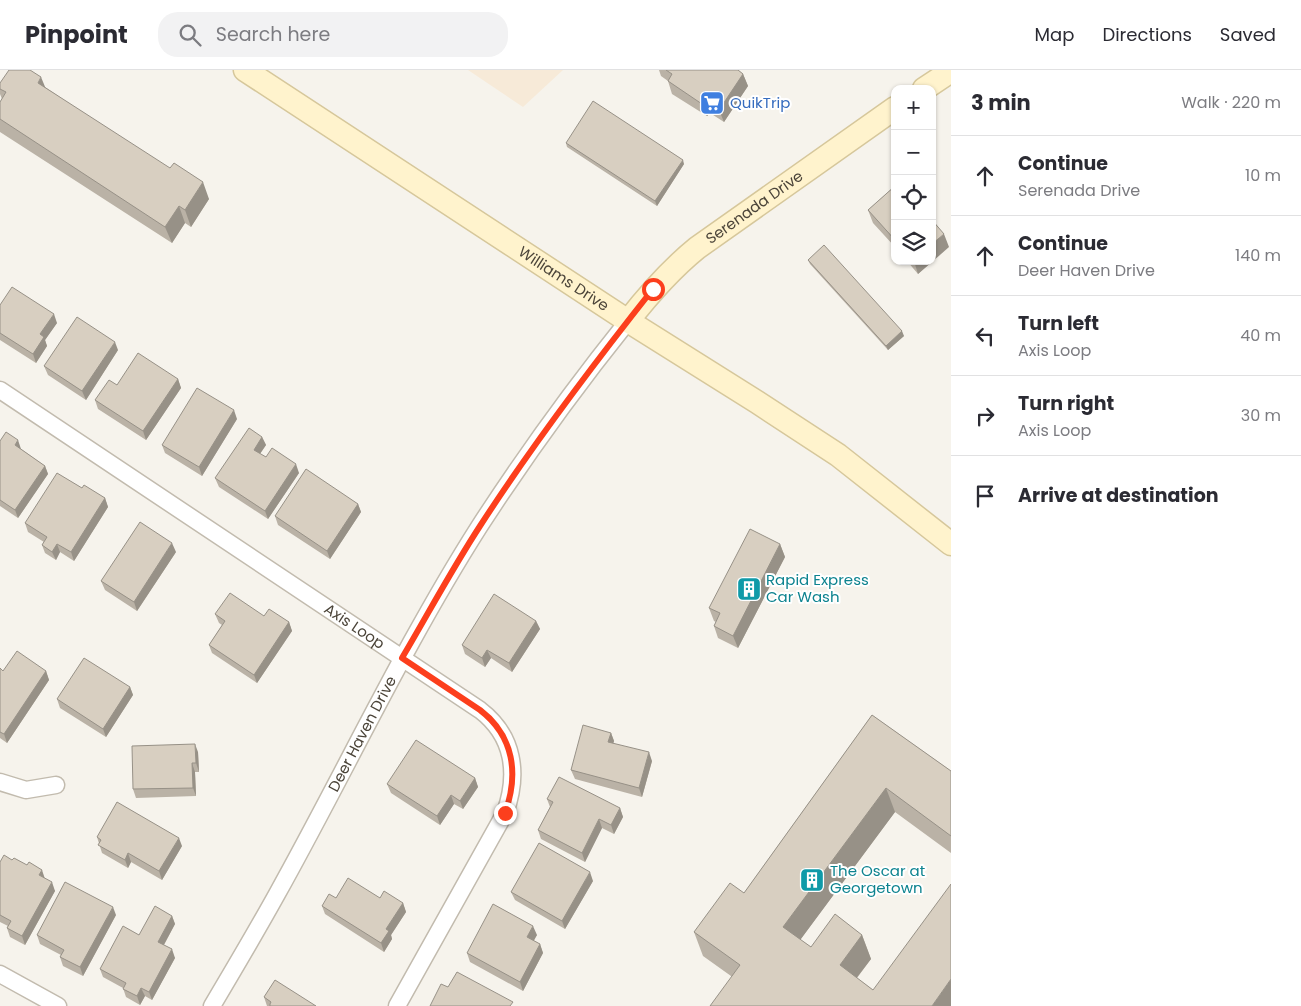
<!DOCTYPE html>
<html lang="en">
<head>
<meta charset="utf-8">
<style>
	body { margin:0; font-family:Poppins,sans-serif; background:#f2f2f3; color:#2b2b33 }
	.controls { position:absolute; right:15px; top:15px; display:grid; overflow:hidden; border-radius:10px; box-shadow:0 1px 4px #0004 }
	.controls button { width:45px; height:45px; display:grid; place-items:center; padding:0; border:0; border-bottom:1px solid #e1e1e2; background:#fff; color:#2b2b33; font:25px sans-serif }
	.stop { position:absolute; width:15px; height:15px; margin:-11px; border:4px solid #fc3f1d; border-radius:50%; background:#fff }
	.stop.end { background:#fc3f1d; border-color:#fff; box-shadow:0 1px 5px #0008 }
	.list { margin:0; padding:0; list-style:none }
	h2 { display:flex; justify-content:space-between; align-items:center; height:65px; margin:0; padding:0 20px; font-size:21px }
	h2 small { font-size:16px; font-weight:400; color:#7c7c81 }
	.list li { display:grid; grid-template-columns:32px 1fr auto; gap:15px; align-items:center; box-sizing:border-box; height:80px; padding:0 20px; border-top:1px solid #e1e1e2 }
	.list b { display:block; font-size:19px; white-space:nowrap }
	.list p { margin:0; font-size:16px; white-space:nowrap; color:#7c7c81 }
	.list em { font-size:16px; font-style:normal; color:#7c7c81 }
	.icon { flex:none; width:28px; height:28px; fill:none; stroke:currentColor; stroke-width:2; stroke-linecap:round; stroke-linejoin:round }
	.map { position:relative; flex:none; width:951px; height:936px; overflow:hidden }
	header { display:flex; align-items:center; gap:30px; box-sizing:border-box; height:70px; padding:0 25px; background:#fff; border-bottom:1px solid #e1e1e2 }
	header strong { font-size:24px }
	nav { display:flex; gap:28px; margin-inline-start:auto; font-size:18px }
	.search { width:350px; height:45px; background:#f2f2f3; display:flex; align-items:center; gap:12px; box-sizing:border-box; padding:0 18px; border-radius:20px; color:#7c7c81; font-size:19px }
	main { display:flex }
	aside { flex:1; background:#fff }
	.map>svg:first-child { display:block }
	.commercial { fill:#f7ead8 }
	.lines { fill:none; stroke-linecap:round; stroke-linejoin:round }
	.street-casing { stroke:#c2bbae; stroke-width:19 }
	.secondary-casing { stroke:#d6c79b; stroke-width:25 }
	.street { stroke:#fff; stroke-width:16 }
	.secondary { stroke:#fff3cd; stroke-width:22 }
	.wall { fill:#bab2a6 }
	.shaded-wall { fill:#979187 }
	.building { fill:#d8cfc1; stroke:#979187 }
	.route { stroke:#fc3f1d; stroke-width:6 }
	.labels { text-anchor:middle; stroke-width:4; stroke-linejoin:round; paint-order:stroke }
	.shop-label { font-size:15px; fill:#366cbe; stroke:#fff; text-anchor:start }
	.street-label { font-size:15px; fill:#4b4439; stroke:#fff }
	.culture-label { font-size:15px; fill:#0d838f; stroke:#fff; text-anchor:start }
</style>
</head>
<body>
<header>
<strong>Pinpoint</strong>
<div class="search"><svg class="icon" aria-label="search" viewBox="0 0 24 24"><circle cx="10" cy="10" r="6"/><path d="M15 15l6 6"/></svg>Search here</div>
<nav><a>Map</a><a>Directions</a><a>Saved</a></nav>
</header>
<main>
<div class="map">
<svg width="951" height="936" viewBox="0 0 951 936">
	<rect width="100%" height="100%" fill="#f6f3ec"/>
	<path class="commercial" d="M 468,0 L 563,0 L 523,37 Z"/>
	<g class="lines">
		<defs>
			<g id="street">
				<path id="s1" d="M 0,320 L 480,640 C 514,666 519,704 505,743 L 397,936"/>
				<path d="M 0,712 L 26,720 L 56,715"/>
				<path d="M 0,904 L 58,936"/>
				<path id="s2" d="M 212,936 C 234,899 256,862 277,824 C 345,702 404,575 479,457 C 525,386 575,317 628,251"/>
			</g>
			<g id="secondary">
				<path id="s3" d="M 245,0 L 628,251 L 757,332 L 838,385 L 951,474"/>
				<path d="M 924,19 L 951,1"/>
				<path id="s4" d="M 628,251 C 649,224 670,200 697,178 L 895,38"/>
			</g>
		</defs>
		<use href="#street" class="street-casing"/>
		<use href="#secondary" class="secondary-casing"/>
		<use href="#street" class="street"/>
		<use href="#secondary" class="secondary"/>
	</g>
	<path class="wall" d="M 659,0 L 738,0 L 743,4 L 748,16 L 724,52 L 710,43 L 707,46 L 672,24 L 668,11 L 661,6 Z
		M 0,13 L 45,17 L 209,129 L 191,157 L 185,153 L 172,173 L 0,62 L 0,32 L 2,29 L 0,24 Z
		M 566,73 L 684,94 L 657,136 L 567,77 Z
		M 895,116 L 895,177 L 873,153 L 868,140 Z
		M 949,177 L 918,204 L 907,191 L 932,191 Z
		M 808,190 L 904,266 L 888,280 L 810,194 Z
		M 0,235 L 57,253 L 45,270 L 47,276 L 36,293 L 0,270 Z
		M 118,280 L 86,330 L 48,305 L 44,296 Z
		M 178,309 L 181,318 L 146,370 L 98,339 L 95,330 L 117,315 Z
		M 237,349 L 202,406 L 165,383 L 162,375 Z
		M 262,367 L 266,375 L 260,384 L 266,387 L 299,403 L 268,449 L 219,417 L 215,408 Z
		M 0,371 L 21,379 L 45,396 L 48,404 L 18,448 L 0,436 Z
		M 82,418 L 105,428 L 108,437 L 74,491 L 60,482 L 56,490 L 45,483 L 42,475 L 44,472 L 28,462 L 25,453 Z
		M 358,434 L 361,442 L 330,489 L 278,455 L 275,446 Z
		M 780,474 L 785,487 L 738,578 L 718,568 L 714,556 L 716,552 L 714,551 L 709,538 Z
		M 176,482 L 137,541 L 105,520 L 101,511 Z
		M 215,544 L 264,546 L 289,552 L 292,561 L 257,613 L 212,583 L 209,575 L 222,555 L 219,553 Z
		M 536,551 L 540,559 L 512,602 L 491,588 L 485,597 L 465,584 L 462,575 Z
		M 0,598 L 3,601 L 46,601 L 49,610 L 7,673 L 0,668 Z
		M 130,617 L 133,625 L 106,667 L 60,638 L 57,629 Z
		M 872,645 L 951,701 L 951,783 L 895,742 L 800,870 L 811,877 L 862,865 L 871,889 L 857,908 L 873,920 L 951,936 L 731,906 L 703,886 L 694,862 L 744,823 Z
		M 611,663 L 614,671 L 613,673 L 652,691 L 642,727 L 575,709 L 571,700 Z
		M 198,682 L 199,702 L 195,702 L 196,726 L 136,728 L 133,719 Z
		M 475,708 L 478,717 L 463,739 L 454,734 L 440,755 L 391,723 L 387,714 Z
		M 547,729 L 620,738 L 623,747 L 614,764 L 602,758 L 585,792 L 541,769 L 538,760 L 550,737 Z
		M 97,767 L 182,776 L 162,810 L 131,792 L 128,798 L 102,783 Z
		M 12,790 L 45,809 L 55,821 L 25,875 L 10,867 L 7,858 L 8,856 L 0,852 L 0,792 Z
		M 593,811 L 565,859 L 515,830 L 511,822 Z
		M 336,828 L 380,828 L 403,833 L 406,842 L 391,865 L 392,869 L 384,882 L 325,844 L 322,836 Z
		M 116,845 L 83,906 L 63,896 L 60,887 L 61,885 L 40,874 L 37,865 Z
		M 172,846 L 175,854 L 164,875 L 175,888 L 152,930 L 145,926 L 140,935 L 126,927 L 123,918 L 103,907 L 100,899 L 139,865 Z
		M 537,865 L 533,870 L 540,874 L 543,883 L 523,921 L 470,892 L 467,883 Z
		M 264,927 L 316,936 L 267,936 Z"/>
	<path class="shaded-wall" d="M 743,4 L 748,16 L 724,52 L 719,40 Z
		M 41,7 L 48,24 L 38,13 Z
		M 705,30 L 710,43 L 707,46 L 702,34 Z
		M 683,90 L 684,94 L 657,136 L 655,131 Z
		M 203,112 L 209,129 L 191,157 L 185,140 Z
		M 179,136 L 185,153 L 172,173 L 165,157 Z
		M 944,164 L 949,177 L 918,204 L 914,191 L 932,191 L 932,174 Z
		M 54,244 L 57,253 L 45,270 L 47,276 L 36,293 L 33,284 L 40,264 Z
		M 902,261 L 904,266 L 888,280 L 886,276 Z
		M 115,272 L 118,280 L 86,330 L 82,321 Z
		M 178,309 L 181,318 L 146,370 L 143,361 Z
		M 234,340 L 237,349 L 202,406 L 199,397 Z
		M 262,367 L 266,375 L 257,388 L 254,380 Z
		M 18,370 L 21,379 L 18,384 L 15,375 Z
		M 296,394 L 299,403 L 268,449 L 265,441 Z
		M 45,396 L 48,404 L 18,448 L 15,440 Z
		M 105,428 L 108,437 L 74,491 L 71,482 Z
		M 358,434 L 361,442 L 330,489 L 327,481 Z
		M 172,473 L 176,482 L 137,541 L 134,532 Z
		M 57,474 L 60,482 L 56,490 L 52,482 Z
		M 780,474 L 785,487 L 738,578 L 733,566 Z
		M 536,551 L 540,559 L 512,602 L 509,593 Z
		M 289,552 L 292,561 L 257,613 L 254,605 Z
		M 487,580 L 491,588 L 485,597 L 482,588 Z
		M 46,601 L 49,610 L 7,673 L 4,664 Z
		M 130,617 L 133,625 L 106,667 L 103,659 Z
		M 611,663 L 614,671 L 611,681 L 608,672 Z
		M 195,674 L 198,682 L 199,702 L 196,693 Z
		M 649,682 L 652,691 L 642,727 L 639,718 Z
		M 192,693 L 195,702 L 196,726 L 193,718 Z
		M 475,708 L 478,717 L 463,739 L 460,731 Z
		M 886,718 L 895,742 L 792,881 L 783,857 Z
		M 451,725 L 454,734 L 440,755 L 437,746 Z
		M 620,738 L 623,747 L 614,764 L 611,755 Z
		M 599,749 L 602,758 L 585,792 L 582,783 Z
		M 179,768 L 182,776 L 162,810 L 159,801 Z
		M 128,783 L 131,792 L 128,798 L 125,790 Z
		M 42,800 L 45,809 L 39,805 Z
		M 590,802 L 593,811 L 565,859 L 562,851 Z
		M 52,812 L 55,821 L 25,875 L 22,866 Z
		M 403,833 L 406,842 L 391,865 L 392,869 L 384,882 L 381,873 L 386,859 Z
		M 113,837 L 116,845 L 83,906 L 80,897 Z
		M 172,846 L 175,854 L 161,880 L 158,872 Z
		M 533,856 L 537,865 L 531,876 L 527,867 Z
		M 862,865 L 871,889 L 848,919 L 840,895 Z
		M 540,874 L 543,883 L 523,921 L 520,912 Z
		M 172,879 L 175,888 L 152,930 L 149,922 Z
		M 951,909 L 951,936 L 932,936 Z
		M 141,918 L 145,926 L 140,935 L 137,926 Z"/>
	<path class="building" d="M 9,0 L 30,0 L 41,7 L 38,13 L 170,98 L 174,93 L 203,112 L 185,140 L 179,136 L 165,157 L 0,49 L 0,32 L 6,22 L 0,19 L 0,13 Z
		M 666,0 L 738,0 L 743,4 L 719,40 L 705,30 L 702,34 L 668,11 L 672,4 Z
		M 593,31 L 683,90 L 655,131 L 566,73 Z
		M 895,116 L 895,170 L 868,140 Z
		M 932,150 L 944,164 L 932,174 Z
		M 824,175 L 902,261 L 886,276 L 808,190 Z
		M 12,217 L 54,244 L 40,264 L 44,267 L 33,284 L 0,263 L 0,235 Z
		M 77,247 L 115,272 L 82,321 L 44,296 Z
		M 138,283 L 178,309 L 143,361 L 95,330 L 109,310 L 117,315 Z
		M 197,318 L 234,340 L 199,397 L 162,375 Z
		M 249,358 L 262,367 L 254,380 L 266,387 L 272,378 L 296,394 L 265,441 L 215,408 Z
		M 6,362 L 18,370 L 15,375 L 45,396 L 15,440 L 0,430 L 0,371 Z
		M 306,399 L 358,434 L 327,481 L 275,446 Z
		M 57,403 L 82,418 L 84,415 L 105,428 L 71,482 L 57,474 L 52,482 L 42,475 L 47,467 L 25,453 Z
		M 140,452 L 172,473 L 134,532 L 101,511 Z
		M 750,459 L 780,474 L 733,566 L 714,556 L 720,543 L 709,538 Z
		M 230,523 L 264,546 L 269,539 L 289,552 L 254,605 L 209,575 L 225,551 L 215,544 Z
		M 494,524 L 536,551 L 509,593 L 487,580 L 482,588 L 462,575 Z
		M 17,581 L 46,601 L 4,664 L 0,662 L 0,598 L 3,601 Z
		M 84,588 L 130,617 L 103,659 L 57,629 Z
		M 872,645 L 951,701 L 951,766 L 886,718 L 783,857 L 811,877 L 835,844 L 862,865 L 840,895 L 873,920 L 951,814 L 951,909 L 932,936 L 710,936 L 740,895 L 694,862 L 730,813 L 744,823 Z
		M 583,655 L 611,663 L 608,672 L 649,682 L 639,718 L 571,700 Z
		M 416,670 L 475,708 L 460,731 L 451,725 L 437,746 L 387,714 Z
		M 195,674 L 196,693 L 192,693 L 193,718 L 133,719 L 132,676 Z
		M 559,707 L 620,738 L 611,755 L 599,749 L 582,783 L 538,760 L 553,732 L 547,729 Z
		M 117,732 L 179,768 L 159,801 L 128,783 L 125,790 L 98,775 L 101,770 L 97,767 Z
		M 539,773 L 590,802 L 562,851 L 511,822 Z
		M 4,785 L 12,790 L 14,788 L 27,795 L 29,792 L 42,800 L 39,805 L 52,812 L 22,866 L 7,858 L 11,851 L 0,845 L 0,792 Z
		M 348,808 L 380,828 L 384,821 L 403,833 L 386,859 L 389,861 L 381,873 L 322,836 L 329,824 L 336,828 Z
		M 65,812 L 113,837 L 80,897 L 60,887 L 64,880 L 37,865 Z
		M 493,834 L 533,856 L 527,867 L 540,874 L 520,912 L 467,883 Z
		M 155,836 L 172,846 L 158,872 L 172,879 L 149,922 L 141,918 L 137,926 L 123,919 L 126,913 L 100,899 L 123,856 L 139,865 Z
		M 457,902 L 513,932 L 510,936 L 430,936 L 441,914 L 448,917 Z
		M 275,910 L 316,936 L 270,936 L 270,934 L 271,932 L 264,927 Z"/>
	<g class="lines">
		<path class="route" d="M 505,743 C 519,704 514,666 480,640 L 402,588 C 428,544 452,499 480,456 C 533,374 592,296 653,219"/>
	</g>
	<defs>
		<symbol id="supermarket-square" viewBox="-11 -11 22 22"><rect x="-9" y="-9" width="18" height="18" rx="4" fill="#3f7fe0" stroke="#fff"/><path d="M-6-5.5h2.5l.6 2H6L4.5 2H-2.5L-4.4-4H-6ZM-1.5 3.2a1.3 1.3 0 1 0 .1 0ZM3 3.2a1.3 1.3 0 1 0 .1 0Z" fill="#fff"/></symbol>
		<symbol id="building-square" viewBox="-11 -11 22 22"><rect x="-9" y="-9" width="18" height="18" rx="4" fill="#0f9aa8" stroke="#fff"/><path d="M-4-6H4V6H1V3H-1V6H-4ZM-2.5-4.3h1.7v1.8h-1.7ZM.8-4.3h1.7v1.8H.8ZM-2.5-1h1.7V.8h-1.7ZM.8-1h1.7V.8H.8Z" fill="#fff"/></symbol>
	</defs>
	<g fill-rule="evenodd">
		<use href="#supermarket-square" x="698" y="19" width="28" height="28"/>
		<use href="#building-square" x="735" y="505" width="28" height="28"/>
		<use href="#building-square" x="798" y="796" width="28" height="28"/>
	</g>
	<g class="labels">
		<g class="shop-label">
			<text x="730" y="38">QuikTrip</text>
		</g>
		<g class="street-label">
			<text dy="5" stroke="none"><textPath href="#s4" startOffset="171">Serenada Drive</textPath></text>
			<text dy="5" stroke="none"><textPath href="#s3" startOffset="381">Williams Drive</textPath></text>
			<text dy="5" stroke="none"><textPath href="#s1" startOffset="426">Axis Loop</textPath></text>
			<text dy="5" stroke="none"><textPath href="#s2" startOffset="311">Deer Haven Drive</textPath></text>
		</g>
		<g class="culture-label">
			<text x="766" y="515">Rapid Express<tspan x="766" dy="17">Car Wash</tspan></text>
			<text x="830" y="806">The Oscar at<tspan x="830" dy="17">Georgetown</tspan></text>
		</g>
	</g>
</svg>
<div class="controls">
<button>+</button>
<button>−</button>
<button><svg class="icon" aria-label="locate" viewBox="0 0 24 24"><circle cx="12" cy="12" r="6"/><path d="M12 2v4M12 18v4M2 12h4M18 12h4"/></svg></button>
<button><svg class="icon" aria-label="layers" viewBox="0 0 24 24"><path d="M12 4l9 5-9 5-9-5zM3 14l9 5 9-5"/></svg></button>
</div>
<div class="stop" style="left:653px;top:219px"></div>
<div class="stop end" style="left:505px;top:743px"></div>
</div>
<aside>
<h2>3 min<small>Walk · 220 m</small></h2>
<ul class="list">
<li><svg class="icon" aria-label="ahead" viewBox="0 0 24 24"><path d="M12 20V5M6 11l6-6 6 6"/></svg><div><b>Continue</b><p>Serenada Drive</p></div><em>10 m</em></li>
<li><svg class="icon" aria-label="ahead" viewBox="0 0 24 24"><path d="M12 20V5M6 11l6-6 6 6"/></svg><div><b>Continue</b><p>Deer Haven Drive</p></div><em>140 m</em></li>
<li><svg class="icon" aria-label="left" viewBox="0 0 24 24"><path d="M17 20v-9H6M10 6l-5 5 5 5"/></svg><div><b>Turn left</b><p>Axis Loop</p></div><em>40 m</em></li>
<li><svg class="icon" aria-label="right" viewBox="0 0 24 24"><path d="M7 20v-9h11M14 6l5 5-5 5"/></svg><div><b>Turn right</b><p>Axis Loop</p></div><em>30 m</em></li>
<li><svg class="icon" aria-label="arrive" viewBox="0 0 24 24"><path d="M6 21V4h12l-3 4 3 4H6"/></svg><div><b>Arrive at destination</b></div></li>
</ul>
</aside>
</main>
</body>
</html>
